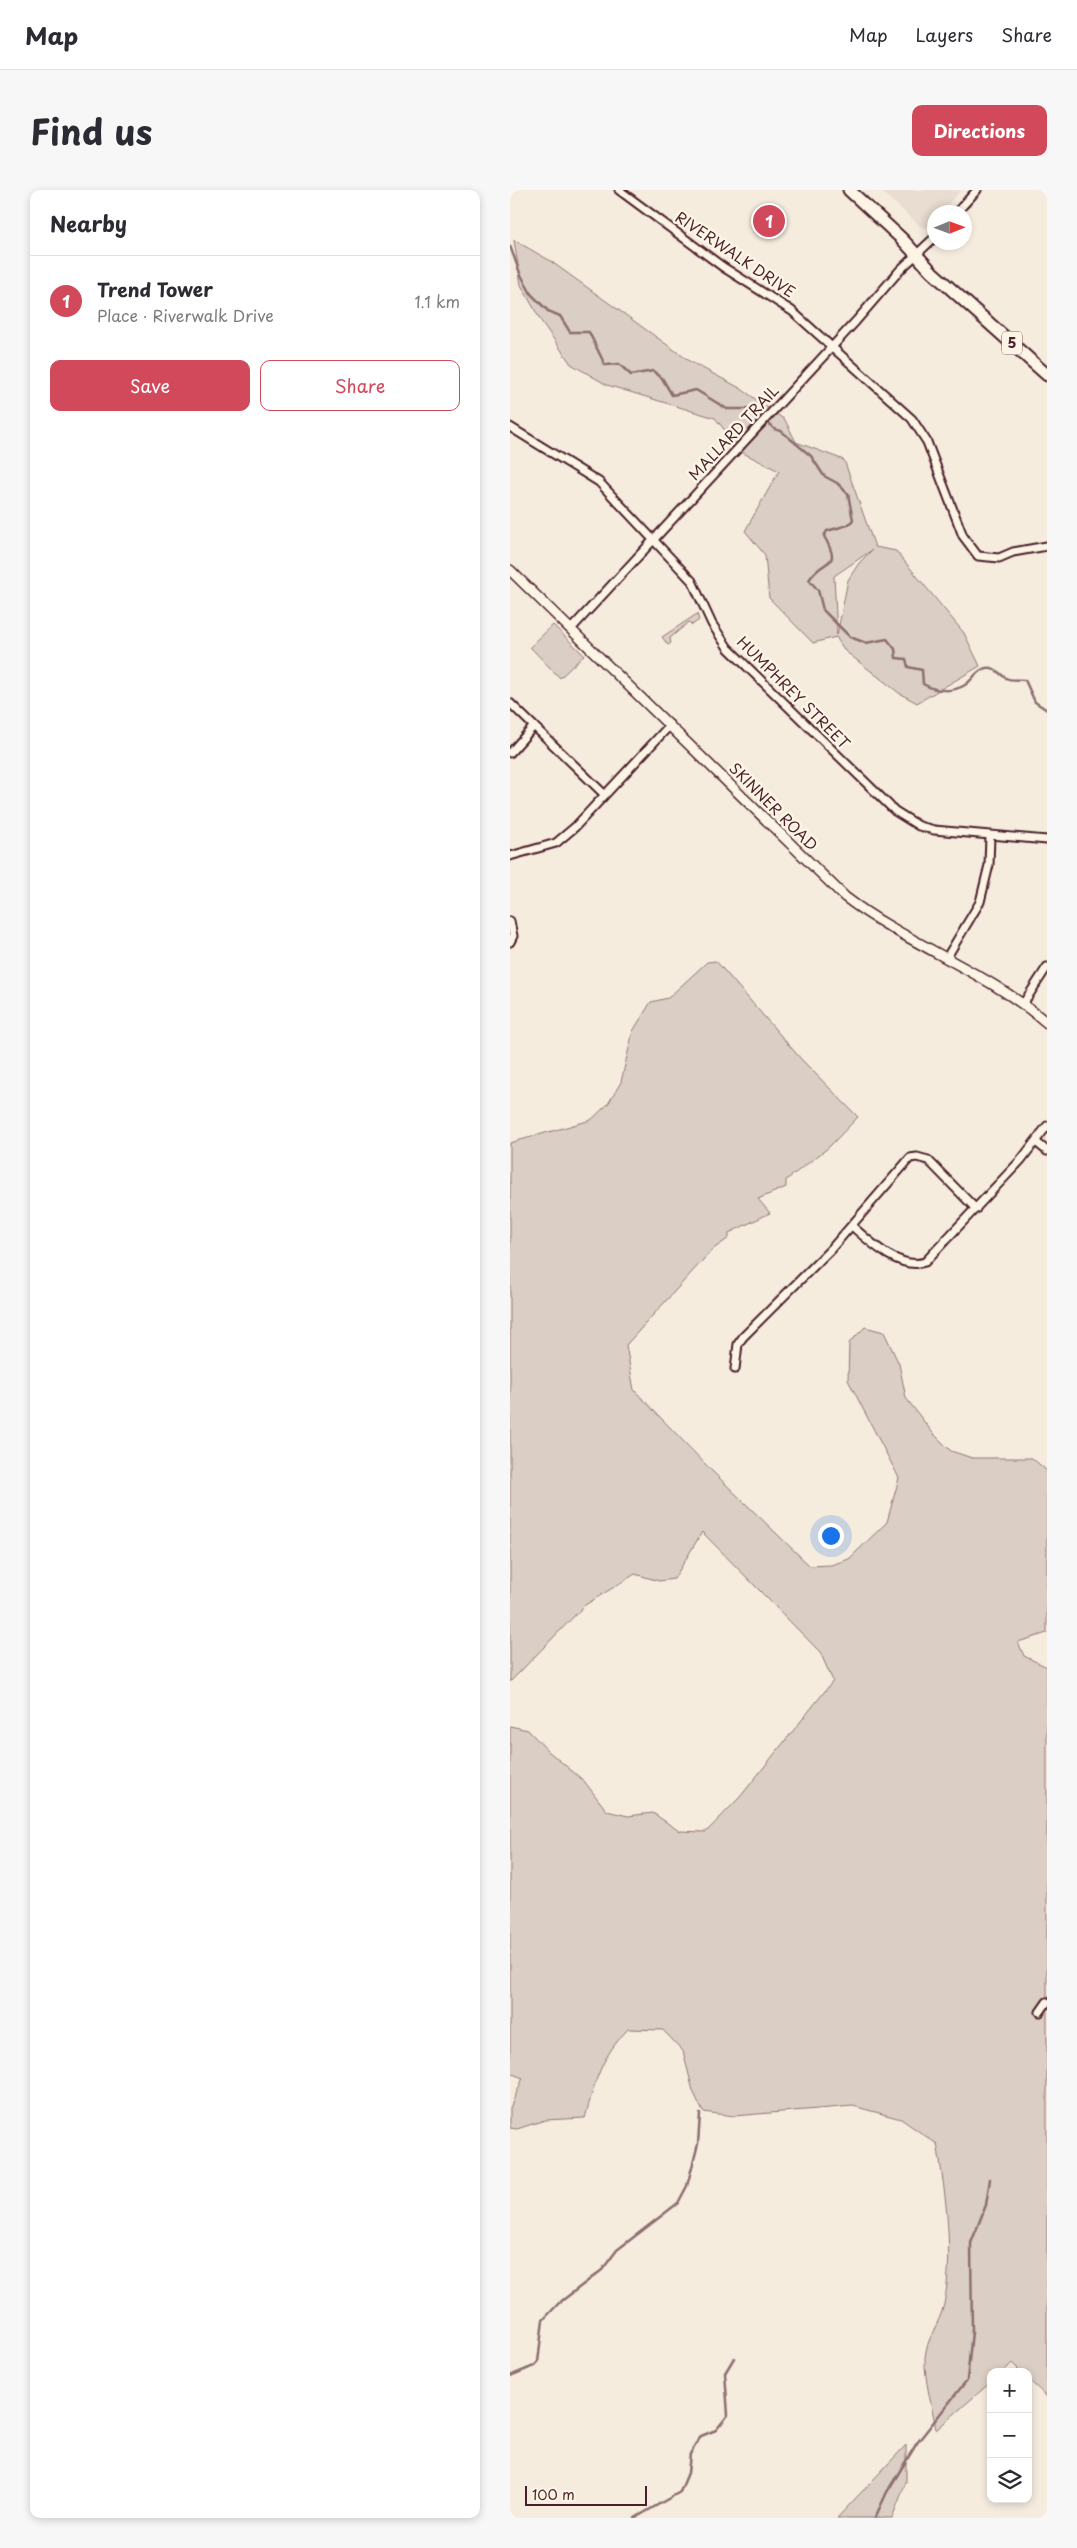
<!DOCTYPE html>
<html lang="en">
<head>
<meta charset="utf-8">
<style>
	body { margin:0; font-family:"Playpen Sans",sans-serif; background:#f7f7f7; color:#2b2b33 }
	.controls { position:absolute; right:15px; bottom:15px; display:grid; overflow:hidden; border-radius:10px; box-shadow:0 2px 8px #0003 }
	.controls button { width:45px; height:45px; display:grid; place-items:center; padding:0; border:0; border-bottom:1px solid #e1e1e2; background:#fff; color:#2b2b33; font:25px sans-serif }
	.compass { position:absolute; left:417px; top:15px; width:45px; height:45px; border-radius:50%; background:#fff; box-shadow:0 2px 8px #0003; rotate:89deg }
	.scale { position:absolute; left:15px; bottom:12px; width:122px; box-sizing:border-box; padding-left:5px; border:2px solid #4a1f2b; border-top:0; font-size:14px; line-height:18px; white-space:nowrap; color:#4a1f2b; -webkit-text-stroke:4px #fcf5e5; paint-order:stroke }
	.you { position:absolute; left:320px; top:1345px; width:18px; height:18px; margin:-12px; border:4px solid #fff; border-radius:50%; background:#1a73e8; box-shadow:0 0 0 8px #1a73e833 }
	.badge { display:grid; place-items:center; width:32px; height:32px; border-radius:50%; background:#d1495b; color:#fff; font-size:16px; font-weight:700 }
	.pin { position:absolute; translate:-50% -50%; border:2px solid #fff; box-shadow:0 1px 5px #0006 }
	.list { margin:0; padding:0; list-style:none }
	h2 { display:flex; justify-content:space-between; align-items:center; height:65px; margin:0; padding:0 20px; font-size:21px }
	h2 small { font-size:16px; font-weight:400; color:#7c7c81 }
	.list li { display:grid; grid-template-columns:32px 1fr auto; gap:15px; align-items:center; box-sizing:border-box; height:90px; padding:0 20px; border-top:1px solid #e1e1e2 }
	.list b { display:block; font-size:19px; white-space:nowrap }
	.list p { margin:0; font-size:16px; white-space:nowrap; color:#7c7c81 }
	.list em { font-size:16px; font-style:normal; color:#7c7c81 }
	.actions { display:flex; gap:10px; padding:15px 20px }
	.actions a { flex:1; padding:11px 0; border:1px solid #d1495b; border-radius:10px; text-align:center; font-size:18px; color:#d1495b }
	.actions .main { background:#d1495b; color:#fff }
	.icon { flex:none; width:28px; height:28px; fill:none; stroke:currentColor; stroke-width:2; stroke-linecap:round; stroke-linejoin:round }
	.map { position:relative; flex:none; width:537px; height:2328px; overflow:hidden; border-radius:10px }
	header { display:flex; align-items:center; gap:30px; box-sizing:border-box; height:70px; padding:0 25px; background:#fff; border-bottom:1px solid #e1e1e2 }
	header strong { font-size:24px }
	nav { display:flex; gap:28px; margin-inline-start:auto; font-size:18px }
	.intro { display:flex; align-items:center; justify-content:space-between; box-sizing:border-box; height:120px; padding:0 30px }
	h1 { margin:0; font-size:35px }
	.button { padding:12px 22px; border-radius:10px; background:#d1495b; color:#fff; font-size:18px; font-weight:700 }
	main { display:flex; gap:30px; padding:0 30px }
	aside { flex:1; background:#fff; border-radius:10px; box-shadow:0 2px 8px #0003 }
	.map>svg:first-child { display:block }
	.built { fill:#e8ddd0 }
	.green { fill:#dbcec4; stroke:#927678; fill-rule:evenodd }
	.lines { fill:none; stroke-linecap:round; stroke-linejoin:round }
	.stream { stroke:#8c6e70; stroke-width:2.5 }
	.minor-casing { stroke:#4a1f2b; stroke-width:11 }
	.tertiary-casing { stroke:#4a1f2b; stroke-width:12 }
	.primary-casing { stroke:#4a1f2b; stroke-width:15 }
	.minor { stroke:#fcf5e5; stroke-width:7 }
	.tertiary { stroke:#fcf5e5; stroke-width:9 }
	.primary { stroke:#fcf5e5; stroke-width:11 }
	.labels { text-anchor:middle; stroke-width:5; stroke-linejoin:round; paint-order:stroke }
	.shield { fill:#fcf5e5; stroke:#7f5f63; stroke-width:1 }
	.shield-label { font-size:14px; font-weight:bold; fill:#4a1f2b }
	.street-label { font-size:15px; fill:#4a1f2b; stroke:#fcf5e5 }
</style>
</head>
<body>
<header>
<strong>Map</strong>
<nav><a>Map</a><a>Layers</a><a>Share</a></nav>
</header>
<div class="intro"><h1>Find us</h1><a class="button">Directions</a></div>
<main>
<aside>
<h2>Nearby<small></small></h2>
<ul class="list">
<li><span class="badge">1</span><div><b>Trend Tower</b><p>Place · Riverwalk Drive</p></div><em>1.1 km</em></li>
</ul>
<div class="actions"><a class="main">Save</a><a>Share</a></div>
</aside>
<div class="map">
<svg width="537" height="2328" viewBox="0 0 537 2328">
	<rect width="100%" height="100%" fill="#f5ecde"/>
	<filter id="ink" filterUnits="userSpaceOnUse"><feTurbulence type="fractalNoise" baseFrequency=".02" numOctaves="2"/><feDisplacementMap in="SourceGraphic" scale="10" xChannelSelector="R" yChannelSelector="G"/><feConvolveMatrix kernelMatrix="1 2 1 2 8 2 1 2 1" color-interpolation-filters="sRGB"/></filter>
	<g filter="url(#ink)">
		<path class="built" d="M 370,0 L 451,0 L 431,22 L 424,22 L 424,29 L 417,38 L 411,37 Z"/>
		<path class="green" d="M 4,50 L 39,70 L 181,172 L 230,198 L 275,230 L 286,252 L 334,270 L 365,357 L 386,361 L 454,443 L 470,476 L 407,513 L 389,503 L 335,461 L 326,447 L 303,453 L 259,408 L 255,365 L 235,341 L 269,281 L 233,263 L 205,228 L 97,195 L 61,174 L 31,131 L 11,95 ZM 362,360 L 349,373 L 338,390 L 327,445 L 324,386 Z
			M 187,424 L 189,430 L 182,435 L 179,432 L 160,448 L 161,453 L 158,455 L 152,447 Z
			M 43,435 L 74,465 L 50,488 L 20,457 Z
			M 206,771 L 291,869 L 348,927 L 318,958 L 276,990 L 276,997 L 248,1009 L 260,1023 L 219,1043 L 219,1048 L 202,1060 L 116,1155 L 124,1200 L 202,1281 L 300,1376 L 321,1375 L 339,1369 L 377,1332 L 389,1288 L 338,1190 L 339,1153 L 355,1137 L 374,1142 L 389,1174 L 396,1208 L 422,1242 L 441,1261 L 462,1268 L 522,1268 L 537,1281 L 537,1443 L 508,1452 L 514,1466 L 537,1477 L 537,2207 L 518,2189 L 518,2182 L 511,2182 L 502,2173 L 493,2182 L 481,2182 L 481,2192 L 426,2240 C 423,2219 414,2190 415,2168 C 416,2149 430,2133 434,2114 C 444,2064 436,2004 427,1954 L 391,1929 L 343,1916 L 224,1926 L 193,1922 L 183,1901 L 173,1861 L 153,1840 L 118,1839 C 90,1869 86,1889 75,1928 L 35,1930 L 7,1939 L 0,1938 L 0,1918 L 13,1888 L 0,1883 L 0,1536 L 18,1540 L 38,1561 L 74,1591 L 97,1621 L 118,1626 L 143,1623 L 169,1641 L 196,1642 L 230,1607 L 323,1491 L 310,1462 L 192,1342 L 164,1389 L 149,1391 L 125,1384 L 75,1415 L 0,1492 L 0,953 L 81,930 L 98,914 L 111,892 L 123,841 L 141,812 L 158,808 L 197,772 Z
			M 396,2255 L 396,2292 L 382,2328 L 327,2328 Z"/>
		<g class="lines">
			<path class="stream" d="M 0,56 L 10,83 L 21,104 L 38,121 L 50,126 L 60,142 L 79,142 L 95,175 L 109,174 L 121,185 L 143,181 L 152,188 L 162,205 L 186,200 L 217,219 L 246,219 L 264,239 L 271,241 L 301,266 L 314,286 L 327,293 L 338,304 L 343,330 L 338,335 L 317,341 L 314,346 C 333,380 314,366 299,390 L 308,400 L 313,420 L 340,447 L 356,453 L 377,449 L 385,459 L 386,468 L 396,469 L 398,477 L 412,480 L 413,494 C 425,501 442,503 455,495 C 463,490 465,481 476,478 C 485,476 489,484 496,488 C 501,491 510,489 515,490 L 525,512 L 537,520
				M 0,2186 L 24,2176 L 28,2172 L 33,2130 L 49,2113 L 92,2080 L 107,2060 L 168,2013 L 177,1996 L 188,1954 L 190,1924
				M 125,2328 L 170,2302 L 178,2283 L 180,2264 L 191,2246 L 206,2240 L 218,2225 L 215,2183 L 224,2168
				M 365,2328 L 377,2302 L 407,2253 L 457,2190 L 462,2142 L 461,2053 L 476,2015 L 480,1989"/>
			<defs>
				<path id="minor" d="M 109,0 L 213,77 L 282,121 L 402,229 L 417,252 L 453,346 L 468,366 L 489,368 L 503,362 L 537,356
					M 447,22 L 467,0
					M 0,237 L 89,292 L 182,391 L 202,434 L 218,458 L 385,621 L 409,636 L 424,640 L 537,650
					M 61,439 L 346,131 L 390,80 L 424,48
					M 0,513 L 95,605
					M 0,563 L 24,536
					M 0,666 L 46,653 L 65,637 L 160,535
					M 0,731 L 3,746 L 0,752
					M 437,767 L 470,712 L 479,675 L 480,646
					M 513,814 L 537,777
					M 526,952 L 537,961
					M 342,1036 C 360,1052 389,1080 415,1072 L 511,970 L 537,936
					M 225,1179 L 228,1154 L 233,1147 L 321,1059 L 400,968 L 407,967 L 418,970 L 466,1019
					M 530,1822 L 537,1812"/>
				<path id="tertiary" d="M 0,380 L 335,707 C 398,755 475,780 537,833"/>
				<path id="primary" d="M 339,0 L 392,49 L 422,82 L 537,185"/>
			</defs>
			<use href="#minor" class="minor-casing"/>
			<use href="#tertiary" class="tertiary-casing"/>
			<use href="#primary" class="primary-casing"/>
			<use href="#minor" class="minor"/>
			<use href="#tertiary" class="tertiary"/>
			<use href="#primary" class="primary"/>
		</g>
	</g>
	<g class="labels">
		<rect class="shield" x="492" y="141.5" width="20" height="23" rx="4"/>
		<g class="shield-label">
			<text x="502" y="158">5</text>
		</g>
		<g class="street-label">
			<text transform="translate(225 65) rotate(34)" y="5">RIVERWALK DRIVE</text>
			<text transform="translate(224 243) rotate(-47)" y="5">MALLARD TRAIL</text>
			<text transform="translate(283 503) rotate(45)" y="5">HUMPHREY STREET</text>
			<text transform="translate(263 617) rotate(45)" y="5">SKINNER ROAD</text>
		</g>
	</g>
</svg>
<div class="controls">
<button>+</button>
<button>−</button>
<button><svg class="icon" aria-label="layers" viewBox="0 0 24 24"><path d="M12 4l9 5-9 5-9-5zM3 14l9 5 9-5"/></svg></button>
</div>
<svg class="compass" viewBox="-18 -18 36 36"><path d="M0-13l5 13h-10z" fill="#e53935"/><path d="M0 13l5-13h-10z" fill="#7c7c81"/></svg>
<div class="scale">100 m</div>
<div class="you"></div>
<div class="pin badge" style="left:259px;top:31px">1</div>
</div>
</main>
</body>
</html>
